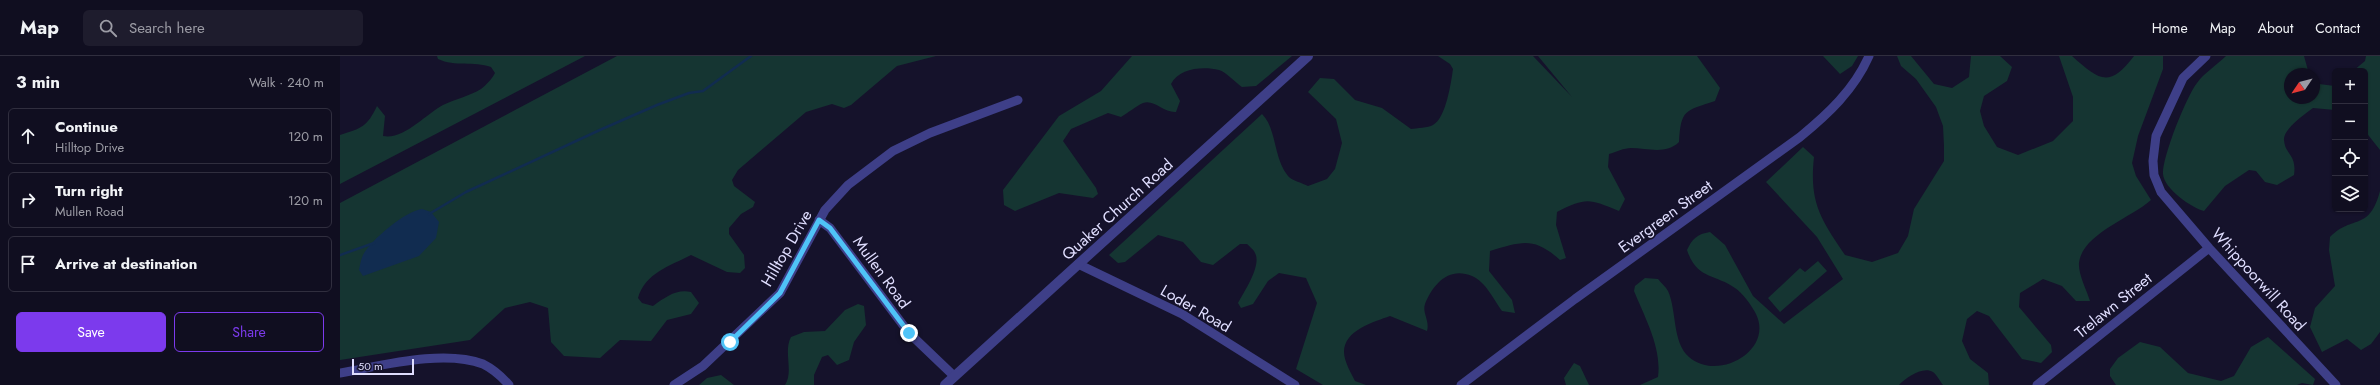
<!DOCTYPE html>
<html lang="en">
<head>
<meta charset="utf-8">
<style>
	body { margin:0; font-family:Jost,sans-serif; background:#1e1c2d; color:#f1f3f6 }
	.controls { position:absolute; right:12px; top:12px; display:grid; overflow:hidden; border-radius:6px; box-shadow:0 1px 3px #0004 }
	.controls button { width:36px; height:36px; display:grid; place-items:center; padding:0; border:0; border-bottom:1px solid #302e3e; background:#100e20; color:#f1f3f6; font:20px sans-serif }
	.compass { position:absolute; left:1944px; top:12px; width:36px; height:36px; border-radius:50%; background:#100e20; box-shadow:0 1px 3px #0004; rotate:235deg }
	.scale { position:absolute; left:12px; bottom:10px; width:62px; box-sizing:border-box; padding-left:4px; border:2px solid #dfddfe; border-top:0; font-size:11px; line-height:14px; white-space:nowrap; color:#dfddfe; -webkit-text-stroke:3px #15122b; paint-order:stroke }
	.stop { position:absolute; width:12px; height:12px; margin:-9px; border:3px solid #4fc3f7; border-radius:50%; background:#fff }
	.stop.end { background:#4fc3f7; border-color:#fff; box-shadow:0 1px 4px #0008 }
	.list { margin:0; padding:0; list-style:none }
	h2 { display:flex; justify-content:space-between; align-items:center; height:52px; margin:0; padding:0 16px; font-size:17px }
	h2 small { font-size:13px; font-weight:400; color:#9c9ca5 }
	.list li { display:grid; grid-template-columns:26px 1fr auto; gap:12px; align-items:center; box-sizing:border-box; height:56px; margin:0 8px 8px; padding:0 8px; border:1px solid #302e3e; border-radius:6px }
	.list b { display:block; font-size:15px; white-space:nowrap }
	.list p { margin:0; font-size:13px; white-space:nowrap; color:#9c9ca5 }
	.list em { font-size:13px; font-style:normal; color:#9c9ca5 }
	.actions { display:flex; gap:8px; padding:12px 16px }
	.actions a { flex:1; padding:9px 0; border:1px solid #7c3aed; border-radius:6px; text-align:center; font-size:14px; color:#7c3aed }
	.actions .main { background:#7c3aed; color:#fff }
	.icon { flex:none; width:22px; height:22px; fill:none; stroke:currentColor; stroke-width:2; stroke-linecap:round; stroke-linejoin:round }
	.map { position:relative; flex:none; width:2040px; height:329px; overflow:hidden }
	header { display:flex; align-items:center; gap:24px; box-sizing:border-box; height:56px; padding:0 20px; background:#100e20; border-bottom:1px solid #302e3e }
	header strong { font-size:19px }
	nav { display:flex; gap:22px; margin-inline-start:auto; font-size:14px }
	.search { width:280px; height:36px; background:#1e1c2d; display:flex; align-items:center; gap:10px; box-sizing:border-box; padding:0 14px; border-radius:6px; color:#9c9ca5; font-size:15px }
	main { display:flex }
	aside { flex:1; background:#100e20 }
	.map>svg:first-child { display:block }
	.green { fill:#153532 }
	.water { fill:#112c50 }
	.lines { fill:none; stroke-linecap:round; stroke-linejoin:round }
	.stream { stroke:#112c50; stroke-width:2.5 }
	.minor { stroke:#3e3f88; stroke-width:9 }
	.tertiary { stroke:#3e3f88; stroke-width:10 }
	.route { stroke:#4fc3f7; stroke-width:5 }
	.labels { text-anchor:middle; stroke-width:3.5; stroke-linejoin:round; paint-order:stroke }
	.street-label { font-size:16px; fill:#dfddfe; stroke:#15122b }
</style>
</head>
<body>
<header>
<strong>Map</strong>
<div class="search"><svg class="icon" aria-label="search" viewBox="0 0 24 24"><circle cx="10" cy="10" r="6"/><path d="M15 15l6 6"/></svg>Search here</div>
<nav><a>Home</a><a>Map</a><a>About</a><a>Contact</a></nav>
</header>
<main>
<aside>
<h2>3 min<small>Walk · 240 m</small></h2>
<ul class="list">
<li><svg class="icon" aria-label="ahead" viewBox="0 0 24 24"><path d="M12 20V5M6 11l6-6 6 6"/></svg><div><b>Continue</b><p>Hilltop Drive</p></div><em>120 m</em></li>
<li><svg class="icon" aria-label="right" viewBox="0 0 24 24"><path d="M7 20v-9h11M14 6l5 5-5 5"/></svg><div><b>Turn right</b><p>Mullen Road</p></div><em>120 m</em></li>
<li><svg class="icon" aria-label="arrive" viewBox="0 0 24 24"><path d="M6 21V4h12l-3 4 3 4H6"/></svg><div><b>Arrive at destination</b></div></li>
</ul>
<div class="actions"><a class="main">Save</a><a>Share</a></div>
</aside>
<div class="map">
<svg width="2040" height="329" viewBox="0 0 2040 329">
	<rect width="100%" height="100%" fill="#15122b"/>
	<path class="green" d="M 97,0 L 245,0 L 0,128 L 0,79 C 22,72 27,71 37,50 L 45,60 L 43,80 C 64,84 86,58 103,49 C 115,43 130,40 141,33 C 146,29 152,23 155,17 L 151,11 C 134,5 115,11 98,3 Z
		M 277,0 L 596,0 L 557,10 L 511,49 L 504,52 L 492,48 L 466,56 L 398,114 L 392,124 L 394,130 L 415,146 L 413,151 L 401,158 L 389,172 L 389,178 L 404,199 L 405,212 L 400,217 L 387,216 L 351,199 C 330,210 305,217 298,242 L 302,247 L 313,250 C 326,241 336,233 351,236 L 359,247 L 351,258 L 327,264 L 311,285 L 280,284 L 260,302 L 224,300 L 211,286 L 208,252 L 190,246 L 165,252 L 130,284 L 0,304 L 0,147 Z
		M 792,0 L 952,0 L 916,30 L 902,31 C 895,26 886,16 879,14 C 863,10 839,12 831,28 L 840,45 L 836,56 C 824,57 814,43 803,47 C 796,50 788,57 781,61 L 768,57 L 731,73 L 723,85 L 756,132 L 758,138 L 753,142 L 719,137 L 675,155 L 664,149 L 663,134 L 719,60 L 761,35 Z
		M 1098,0 L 1193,0 L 1232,41 L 1198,0 L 1357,0 L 1380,32 L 1375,45 C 1345,55 1341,53 1339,86 C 1326,99 1307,92 1291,92 C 1284,92 1276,96 1269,98 L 1268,111 L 1285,143 L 1279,155 C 1249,143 1247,141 1217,156 L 1216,169 L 1226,202 L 1220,204 C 1193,180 1182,186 1150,195 L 1149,215 L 1172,244 L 1175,257 L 1162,255 C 1154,244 1146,226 1132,220 C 1109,210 1093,228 1085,248 C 1082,257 1090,265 1087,275 L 1050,260 C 1034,266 1004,274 1004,296 C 1004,305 1011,317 1015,325 L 1026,329 L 983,329 L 956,313 L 977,247 L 966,222 L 939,217 L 928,225 L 913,248 L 901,252 L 898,247 C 904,236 922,209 915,197 C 914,194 909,190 907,188 L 900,188 L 873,209 L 861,206 L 843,186 L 818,179 L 785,206 L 778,207 L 769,199 L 922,58 C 937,73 933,101 948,120 C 952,125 963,127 968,130 L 987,123 L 995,113 L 1002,87 L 996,63 L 968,36 L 980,22 L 994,23 L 1015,44 L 1042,52 L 1071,73 C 1077,72 1088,72 1093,69 C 1106,62 1111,27 1113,13 L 1110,8 Z
		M 1483,0 L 1518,0 L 1512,10 L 1500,18 Z
		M 1557,0 L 1571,0 L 1594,28 L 1612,32 L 1629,21 L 1631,0 L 1660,0 L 1672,11 L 1667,25 L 1644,40 L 1640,55 L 1644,70 L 1657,91 L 1678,99 L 1713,85 L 1733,65 L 1733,41 L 1719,0 L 1732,0 C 1759,24 1769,33 1794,0 L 1823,0 L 1823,13 L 1798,80 L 1792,107 L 1796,120 L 1811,144 C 1791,162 1742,178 1739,207 C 1738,218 1747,235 1750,245 L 1736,245 L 1722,230 L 1703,223 L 1680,237 L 1679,251 L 1711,289 L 1712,296 L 1701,307 L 1682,303 L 1649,260 L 1637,255 L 1627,263 L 1622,285 L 1630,303 L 1648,317 L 1649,329 L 1603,329 C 1600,325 1597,319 1593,316 C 1582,310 1566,322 1559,329 L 1300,329 L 1318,321 C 1322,292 1305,262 1294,235 L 1295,230 L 1305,222 L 1318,223 C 1321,227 1326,231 1328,235 C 1337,255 1332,286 1349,301 C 1377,326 1434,295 1416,258 C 1412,250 1402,236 1395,232 C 1376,218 1357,224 1347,194 C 1352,183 1357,178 1370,176 L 1385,189 L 1413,240 L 1444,268 L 1503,223 L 1477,181 L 1426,126 L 1463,91 L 1474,101 C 1469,147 1481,163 1505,199 L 1532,206 L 1558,197 L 1568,180 L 1574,153 L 1604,105 L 1604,90 L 1603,70 L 1596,51 L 1576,23 L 1561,10 Z
		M 1886,0 L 1964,0 L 1969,18 L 1950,18 L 1950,42 L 1974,42 L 1974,23 L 1979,28 L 1995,30 L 1995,54 L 1973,52 C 1965,58 1943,73 1944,84 C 1945,99 1957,98 1954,119 L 1937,129 L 1925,126 L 1916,115 L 1909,114 L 1885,130 L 1864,155 C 1852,152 1824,133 1823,118 C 1822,102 1846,41 1857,27 C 1864,17 1877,9 1886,0 Z
		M 2026,0 L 2040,0 L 2040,94 L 2025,75 L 2025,15 L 2013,15 L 2025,5 Z
		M 2040,135 L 2040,276 L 2031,288 L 2021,294 L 2007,283 L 1982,296 L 1970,271 L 1975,252 L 1995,230 L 1989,194 L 1990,181 C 2013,158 2029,176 2040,135 Z
		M 1478,205 L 1487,215 L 1440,256 L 1428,242 L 1460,212 L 1465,216 Z
		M 518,248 L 524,250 L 526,269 L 514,286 L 509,304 L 497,309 L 488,299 L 482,301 L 474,319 L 474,329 L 445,329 C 454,315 443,296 451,281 L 464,276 L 485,275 L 505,254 Z
		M 1928,281 L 1975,323 L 1973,329 L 1962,327 L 1957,329 L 1776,329 L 1770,320 L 1770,313 L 1778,302 L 1800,286 L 1820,291 L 1848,317 L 1881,325 L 1894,320 L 1911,291 Z
		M 1234,307 L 1240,310 L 1249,329 L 1226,329 L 1224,322 Z
		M 381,319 L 394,329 L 359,329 L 367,322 Z"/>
	<path class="water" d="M 82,153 L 91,156 L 99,166 L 96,182 L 79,200 L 23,220 L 19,214 C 20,209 21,203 23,199 C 31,184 65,155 82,153 Z"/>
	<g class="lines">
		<path class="stream" d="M 89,158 L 126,136 L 262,73 L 317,49 L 349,37 L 363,35 L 411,0
			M 0,199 L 34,187"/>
		<path class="minor" d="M 1866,0 L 1843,22 L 1816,80 L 1813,105 L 1814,119 L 1821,136 L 1869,192 L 1996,329
			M 479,164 L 490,172 L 569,277 L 614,320
			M 738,208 L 842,258 L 955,329
			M 0,317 C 41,310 103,293 143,308 C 153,313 162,321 169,329
			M 334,329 L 363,310 L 440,237 L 485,154 L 508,129 L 553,95 L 590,77 L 678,44
			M 1121,329 L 1235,243 L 1460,81 C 1488,58 1514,34 1529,0
			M 1697,329 L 1869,192"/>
		<path class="tertiary" d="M 605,329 L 968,0"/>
	</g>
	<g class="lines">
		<path class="route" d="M 390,286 L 440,237 L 479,164 L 490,172 L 569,277"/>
	</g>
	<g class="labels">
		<g class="street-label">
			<text transform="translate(777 153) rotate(-42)" y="6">Quaker Church Road</text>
			<text transform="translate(1325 160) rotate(-36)" y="6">Evergreen Street</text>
			<text transform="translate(446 192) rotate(-60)" y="6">Hilltop Drive</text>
			<text transform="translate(542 216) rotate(54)" y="6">Mullen Road</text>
			<text transform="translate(1919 223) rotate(48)" y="6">Whippoorwill Road</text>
			<text transform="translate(1773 249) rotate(-39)" y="6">Trelawn Street</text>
			<text transform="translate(856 252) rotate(30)" y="6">Loder Road</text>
		</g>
	</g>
</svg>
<div class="controls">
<button>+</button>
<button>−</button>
<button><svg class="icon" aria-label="locate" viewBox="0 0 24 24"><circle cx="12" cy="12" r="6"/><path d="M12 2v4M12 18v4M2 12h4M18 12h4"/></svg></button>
<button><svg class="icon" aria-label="layers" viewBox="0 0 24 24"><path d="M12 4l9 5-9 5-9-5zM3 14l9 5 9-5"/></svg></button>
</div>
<svg class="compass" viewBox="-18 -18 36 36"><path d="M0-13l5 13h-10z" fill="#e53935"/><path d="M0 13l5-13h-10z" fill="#9c9ca5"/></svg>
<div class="scale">50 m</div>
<div class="stop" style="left:390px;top:286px"></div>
<div class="stop end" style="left:569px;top:277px"></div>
</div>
</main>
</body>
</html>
